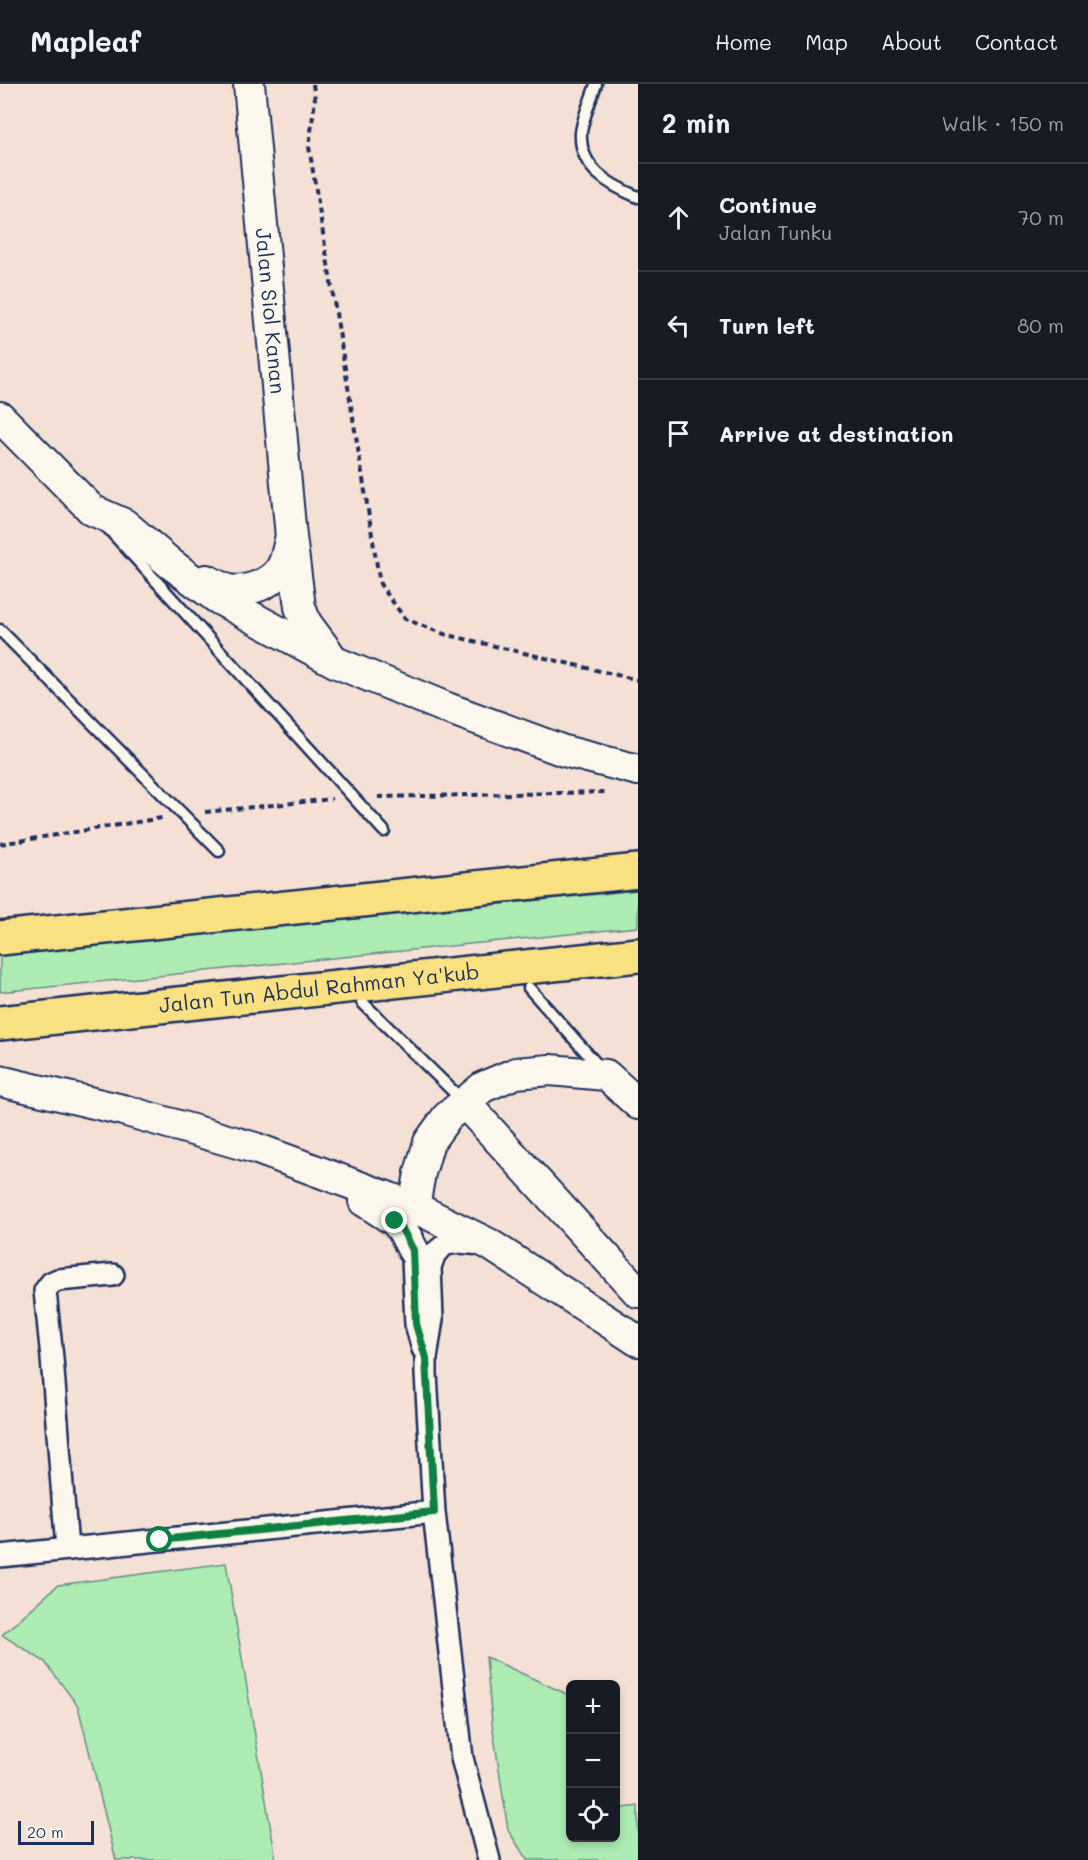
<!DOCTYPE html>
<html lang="en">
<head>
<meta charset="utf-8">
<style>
	body { margin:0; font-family:Mali,sans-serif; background:#20242c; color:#f1f3f6 }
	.controls { position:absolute; right:18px; bottom:18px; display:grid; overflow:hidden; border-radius:9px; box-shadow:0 3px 9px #0003 }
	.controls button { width:54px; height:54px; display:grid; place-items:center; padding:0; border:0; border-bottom:2px solid #363941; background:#171b24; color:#f1f3f6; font:30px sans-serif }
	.scale { position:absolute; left:18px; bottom:15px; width:76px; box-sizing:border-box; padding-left:6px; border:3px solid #1b2f5e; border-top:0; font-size:16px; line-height:21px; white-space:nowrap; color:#1b2f5e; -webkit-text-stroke:4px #fbf7ec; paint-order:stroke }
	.stop { position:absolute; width:18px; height:18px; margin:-14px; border:4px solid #0b8043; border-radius:50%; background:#fff }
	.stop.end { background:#0b8043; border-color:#fff; box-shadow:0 2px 6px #0008 }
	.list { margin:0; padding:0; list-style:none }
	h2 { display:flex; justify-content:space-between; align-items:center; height:78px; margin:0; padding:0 24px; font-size:26px }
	h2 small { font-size:20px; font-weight:400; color:#9ea1a6 }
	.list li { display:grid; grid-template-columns:39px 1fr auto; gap:18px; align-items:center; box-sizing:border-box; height:108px; padding:0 24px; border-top:2px solid #363941 }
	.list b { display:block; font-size:22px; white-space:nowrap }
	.list p { margin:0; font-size:20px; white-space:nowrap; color:#9ea1a6 }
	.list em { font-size:20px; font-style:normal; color:#9ea1a6 }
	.icon { flex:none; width:33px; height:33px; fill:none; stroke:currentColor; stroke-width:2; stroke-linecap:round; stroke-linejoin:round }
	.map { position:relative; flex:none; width:638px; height:1776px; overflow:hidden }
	header { display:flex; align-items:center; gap:36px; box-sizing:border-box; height:84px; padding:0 30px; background:#171b24; border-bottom:2px solid #363941 }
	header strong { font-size:28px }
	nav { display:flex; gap:33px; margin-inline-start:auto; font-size:21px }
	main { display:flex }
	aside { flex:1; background:#171b24 }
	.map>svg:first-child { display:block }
	.green { fill:#acebb2; stroke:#648d88; stroke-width:1.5 }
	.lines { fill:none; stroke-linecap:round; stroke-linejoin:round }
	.lane-casing { stroke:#1b2f5e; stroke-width:15 }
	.street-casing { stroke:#1b2f5e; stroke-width:26 }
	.secondary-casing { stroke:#1b2f5e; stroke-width:34 }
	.primary-casing { stroke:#1b2f5e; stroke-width:38 }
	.path { stroke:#1b2f5e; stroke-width:4; stroke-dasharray:6 4.5; stroke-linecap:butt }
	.lane { stroke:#fbf7ec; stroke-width:10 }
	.street { stroke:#fbf7ec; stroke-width:21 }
	.secondary { stroke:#fbf7ec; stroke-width:30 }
	.primary { stroke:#f9e181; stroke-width:33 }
	.route { stroke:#0b8043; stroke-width:8 }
	.labels { text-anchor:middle; stroke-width:6; stroke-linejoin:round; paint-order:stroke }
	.street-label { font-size:21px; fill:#1b2f5e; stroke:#fbf7ec }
</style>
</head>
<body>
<header>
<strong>Mapleaf</strong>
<nav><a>Home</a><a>Map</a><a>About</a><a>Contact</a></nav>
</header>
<main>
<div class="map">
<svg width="638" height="1776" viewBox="0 0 638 1776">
	<rect width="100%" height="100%" fill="#f4e0d4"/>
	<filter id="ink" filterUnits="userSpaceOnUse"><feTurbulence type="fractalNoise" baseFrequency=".0167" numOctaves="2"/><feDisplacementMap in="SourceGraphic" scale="12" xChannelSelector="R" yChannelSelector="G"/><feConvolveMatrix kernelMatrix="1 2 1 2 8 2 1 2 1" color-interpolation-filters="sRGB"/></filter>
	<g filter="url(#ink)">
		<path class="green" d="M 638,806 L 638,843 L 0,908 L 0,871 Z
			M 226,1479 L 276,1776 L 116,1776 L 78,1622 L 45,1578 L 2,1551 L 58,1501 Z
			M 486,1573 L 569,1611 L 570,1618 L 570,1754 L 616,1754 L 616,1725 L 638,1722 L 638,1776 L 527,1776 L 508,1746 L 492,1639 Z"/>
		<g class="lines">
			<defs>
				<path id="lane" d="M 596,0 C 592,14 582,35 581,49 C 579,84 609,101 638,113
					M 106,442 L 384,747
					M 0,546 L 219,767
					M 529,904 L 601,985
					M 362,918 L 464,1018"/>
				<path id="street" d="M 412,1153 L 416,1240 L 423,1265
					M 482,1160 L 459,1158 L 446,1160 L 435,1169 L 430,1183 L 432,1235 L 426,1274 L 426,1290 L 434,1428 L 462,1674 L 489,1776
					M 67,1465 L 52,1274 L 45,1207 L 51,1199 L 58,1196 L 113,1191
					M 0,1472 L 434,1428"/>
				<g id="secondary">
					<path id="s1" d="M 249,0 L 291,453 L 300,523 L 306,539 L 329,570"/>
					<path d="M 0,333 L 92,426 L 124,440 L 171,480 L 217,514 L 335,578 L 447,624 L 564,667 L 638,686"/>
					<path d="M 206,496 C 213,499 221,504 228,506 C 246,509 273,500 282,483 C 286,476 288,464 290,456"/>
					<path d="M 0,997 L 123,1026 L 255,1064 L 414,1123 L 489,1160 L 638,1257"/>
					<path d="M 464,1018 L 638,1208"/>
					<path d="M 364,1117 L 395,1137 L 402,1145 L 413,1166"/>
					<path d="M 414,1123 L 420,1089 L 429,1058 L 447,1033 L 483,1003 L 516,989 L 550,986 L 606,991 L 638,1020"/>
				</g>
				<g id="primary">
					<path d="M 0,854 L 638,787"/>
					<path id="s2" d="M 0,939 L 638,871"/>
				</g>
			</defs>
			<use href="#lane" class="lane-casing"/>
			<use href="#street" class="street-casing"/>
			<use href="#secondary" class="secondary-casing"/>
			<use href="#primary" class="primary-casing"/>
			<path class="path" d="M 313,0 L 315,16 L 309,63 L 380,500 L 405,535 L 444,550 L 638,596
				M 378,713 L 605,708
				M 205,728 L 332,715
				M 0,760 L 162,734"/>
			<use href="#lane" class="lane"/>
			<use href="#street" class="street"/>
			<use href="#secondary" class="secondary"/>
			<use href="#primary" class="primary"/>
		</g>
	</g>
	<g class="lines" filter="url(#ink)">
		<path class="route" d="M 160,1456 L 434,1428 L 426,1274 L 416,1240 L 413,1166 L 402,1145 L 395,1137"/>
	</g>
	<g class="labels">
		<g class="street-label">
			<text dy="7" stroke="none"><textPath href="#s1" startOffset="228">Jalan Siol Kanan</textPath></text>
			<text dy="7" stroke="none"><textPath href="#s2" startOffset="321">Jalan Tun Abdul Rahman Ya'kub</textPath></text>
		</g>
	</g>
</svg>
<div class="controls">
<button>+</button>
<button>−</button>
<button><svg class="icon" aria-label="locate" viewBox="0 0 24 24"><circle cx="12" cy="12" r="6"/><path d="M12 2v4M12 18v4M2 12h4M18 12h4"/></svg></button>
</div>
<div class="scale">20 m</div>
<div class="stop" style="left:160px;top:1456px"></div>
<div class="stop end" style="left:395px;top:1137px"></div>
</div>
<aside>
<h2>2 min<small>Walk · 150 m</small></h2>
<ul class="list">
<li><svg class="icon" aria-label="ahead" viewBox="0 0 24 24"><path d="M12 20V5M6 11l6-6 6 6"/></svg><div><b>Continue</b><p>Jalan Tunku</p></div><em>70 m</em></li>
<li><svg class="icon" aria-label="left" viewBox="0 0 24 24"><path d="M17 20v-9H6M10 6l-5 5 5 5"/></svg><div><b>Turn left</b></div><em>80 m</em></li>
<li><svg class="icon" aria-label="arrive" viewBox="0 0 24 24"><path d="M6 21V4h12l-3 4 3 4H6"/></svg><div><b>Arrive at destination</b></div></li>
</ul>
</aside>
</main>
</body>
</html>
